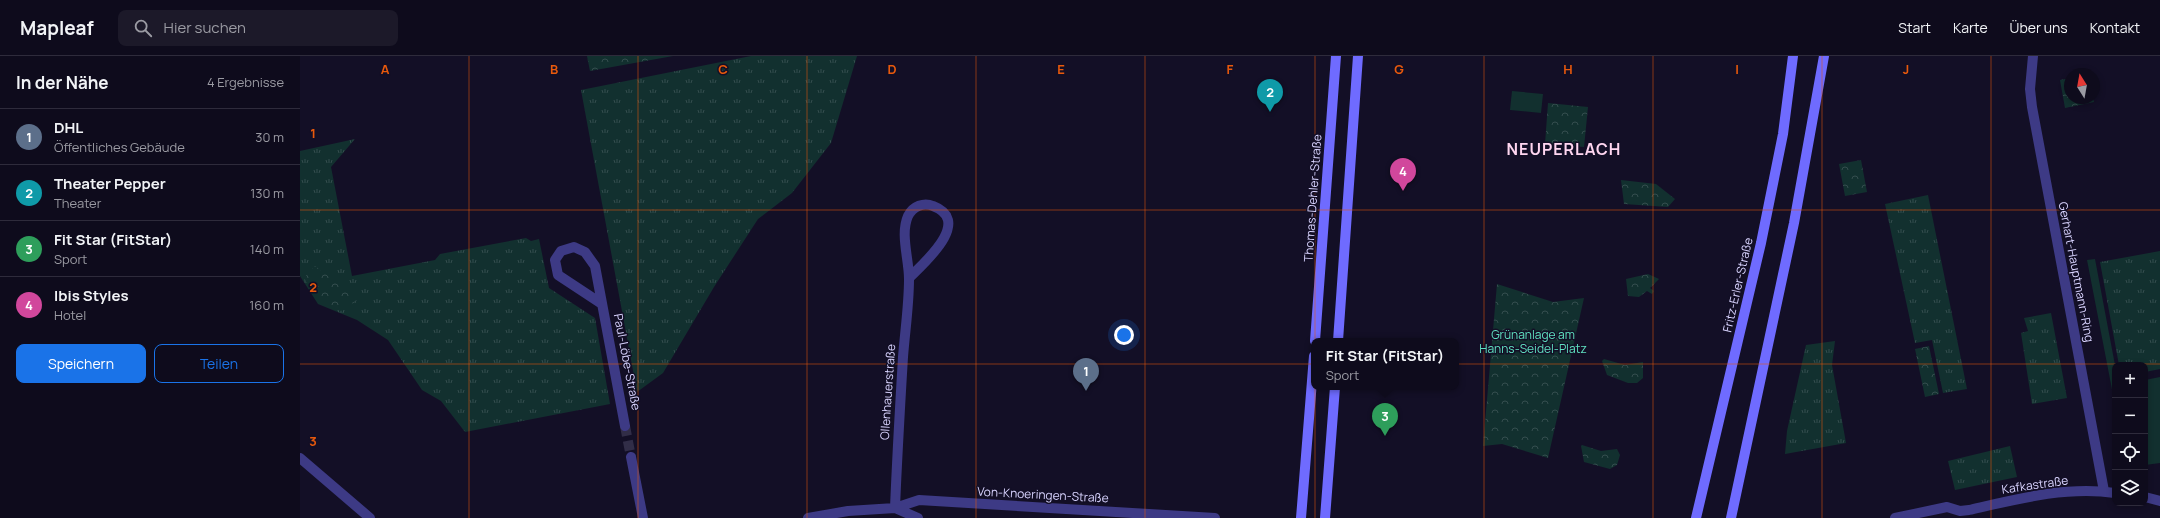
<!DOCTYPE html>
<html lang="de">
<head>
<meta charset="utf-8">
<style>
	body { margin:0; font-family:Manrope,sans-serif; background:#1c1929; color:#f1f3f6 }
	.controls { position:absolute; right:12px; bottom:12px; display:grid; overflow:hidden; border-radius:8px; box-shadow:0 2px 6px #0003 }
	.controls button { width:36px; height:36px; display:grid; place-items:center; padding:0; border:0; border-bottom:1px solid #2e2b3b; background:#0e0b1c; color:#f1f3f6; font:20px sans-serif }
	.compass { position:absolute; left:1764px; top:12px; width:36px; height:36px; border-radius:50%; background:#0e0b1c; box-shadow:0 2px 6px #0003; rotate:349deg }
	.you { position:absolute; left:824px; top:279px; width:14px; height:14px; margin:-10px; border:3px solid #fff; border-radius:50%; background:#1a73e8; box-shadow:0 0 0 6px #1a73e833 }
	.badge { display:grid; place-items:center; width:26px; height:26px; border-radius:50%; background:#1a73e8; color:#fff; font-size:13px; font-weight:700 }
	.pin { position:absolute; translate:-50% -33px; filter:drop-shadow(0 1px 2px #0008) }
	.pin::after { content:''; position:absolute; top:21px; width:14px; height:12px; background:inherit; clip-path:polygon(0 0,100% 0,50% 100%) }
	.popup { position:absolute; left:1011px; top:282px; width:148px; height:52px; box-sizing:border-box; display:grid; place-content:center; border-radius:8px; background:#0e0b1c; filter:drop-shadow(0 1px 3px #0005); font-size:13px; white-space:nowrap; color:#9b9ba3 }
	.popup b { font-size:15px; color:#f1f3f6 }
	.popup::after { content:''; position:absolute; left:50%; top:100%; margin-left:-8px; border:8px solid transparent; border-top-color:#0e0b1c }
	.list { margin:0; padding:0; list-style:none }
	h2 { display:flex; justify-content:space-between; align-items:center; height:52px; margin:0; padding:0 16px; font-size:17px }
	h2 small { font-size:13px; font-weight:400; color:#9b9ba3 }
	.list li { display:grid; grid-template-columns:26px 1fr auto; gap:12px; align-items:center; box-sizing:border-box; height:56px; padding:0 16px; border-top:1px solid #2e2b3b }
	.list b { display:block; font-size:15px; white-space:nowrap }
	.list p { margin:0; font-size:13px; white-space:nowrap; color:#9b9ba3 }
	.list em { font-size:13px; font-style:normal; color:#9b9ba3 }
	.actions { display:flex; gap:8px; padding:12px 16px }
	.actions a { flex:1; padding:9px 0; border:1px solid #1a73e8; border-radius:8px; text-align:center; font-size:14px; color:#1a73e8 }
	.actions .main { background:#1a73e8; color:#fff }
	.icon { flex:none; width:22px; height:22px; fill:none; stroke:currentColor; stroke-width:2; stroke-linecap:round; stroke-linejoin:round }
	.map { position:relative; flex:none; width:1860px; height:462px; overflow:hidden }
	header { display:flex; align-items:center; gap:24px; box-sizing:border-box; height:56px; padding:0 20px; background:#0e0b1c; border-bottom:1px solid #2e2b3b }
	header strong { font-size:19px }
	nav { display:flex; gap:22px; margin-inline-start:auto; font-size:14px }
	.search { width:280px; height:36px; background:#1c1929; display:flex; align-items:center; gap:10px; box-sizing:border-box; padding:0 14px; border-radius:8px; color:#9b9ba3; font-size:15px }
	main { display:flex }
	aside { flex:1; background:#0e0b1c }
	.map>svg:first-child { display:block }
	.grass { fill:url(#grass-tufts) }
	.forest { fill:url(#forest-crowns) }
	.pitch { fill:#12302f }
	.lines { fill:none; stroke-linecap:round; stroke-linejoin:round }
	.street-tunnel { stroke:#312d47; stroke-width:10; stroke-dasharray:10 5; stroke-linecap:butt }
	.street { stroke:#3d3a85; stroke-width:10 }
	.secondary { stroke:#6f6bff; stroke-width:10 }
	.grid { fill:none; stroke:#e8590c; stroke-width:1; stroke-opacity:0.55 }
	.labels { text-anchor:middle; stroke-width:3; stroke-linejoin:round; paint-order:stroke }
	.street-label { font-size:12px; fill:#d9d4ff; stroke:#130f26 }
	.park-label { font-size:12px; fill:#5fe0c0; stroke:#130f26 }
	.district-label { font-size:16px; font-weight:bold; letter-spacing:1px; fill:#ffd6f0; stroke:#130f26 }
	.grid-label { font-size:13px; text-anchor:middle; font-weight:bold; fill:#e8590c; stroke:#130f26; stroke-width:3; stroke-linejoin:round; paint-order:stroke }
</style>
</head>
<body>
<header>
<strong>Mapleaf</strong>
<div class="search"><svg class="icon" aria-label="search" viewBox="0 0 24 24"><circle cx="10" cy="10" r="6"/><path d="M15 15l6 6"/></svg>Hier suchen</div>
<nav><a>Start</a><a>Karte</a><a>Über uns</a><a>Kontakt</a></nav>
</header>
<main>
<aside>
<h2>In der Nähe<small>4 Ergebnisse</small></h2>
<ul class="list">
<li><span class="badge" style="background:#5c6f8a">1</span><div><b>DHL</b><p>Öffentliches Gebäude</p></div><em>30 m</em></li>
<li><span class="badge" style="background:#0f9aa8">2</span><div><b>Theater Pepper</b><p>Theater</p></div><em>130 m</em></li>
<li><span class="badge" style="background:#2e9e5b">3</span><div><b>Fit Star (FitStar)</b><p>Sport</p></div><em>140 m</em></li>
<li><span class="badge" style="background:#d1479c">4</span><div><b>Ibis Styles</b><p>Hotel</p></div><em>160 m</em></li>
</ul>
<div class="actions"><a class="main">Speichern</a><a>Teilen</a></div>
</aside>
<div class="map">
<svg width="1860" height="462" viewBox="0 0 1860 462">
	<defs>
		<pattern id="grass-tufts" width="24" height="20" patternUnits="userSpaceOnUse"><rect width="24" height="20" fill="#12302f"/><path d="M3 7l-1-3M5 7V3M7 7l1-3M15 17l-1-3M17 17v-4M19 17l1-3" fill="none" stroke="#344d4e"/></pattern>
		<pattern id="forest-crowns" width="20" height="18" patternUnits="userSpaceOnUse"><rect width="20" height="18" fill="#12302f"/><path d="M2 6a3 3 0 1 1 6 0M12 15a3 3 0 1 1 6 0" fill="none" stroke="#344d4e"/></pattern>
	</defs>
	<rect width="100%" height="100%" fill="#130f26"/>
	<path class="grass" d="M 451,0 L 557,0 L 531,87 L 492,137 L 458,163 L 414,231 L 363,317 L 337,336 L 281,34 Z
		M 55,83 L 31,111 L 52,220 L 135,204 L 140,198 L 226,182 L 231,185 L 239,183 L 249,232 L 295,262 L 310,348 L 165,376 L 141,345 L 122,334 L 88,284 L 57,264 L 18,248 L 0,220 L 0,95 Z
		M 1628,139 L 1667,333 L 1643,337 L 1632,284 L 1615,287 L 1585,148 Z
		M 1860,195 L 1860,313 L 1845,316 L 1845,309 L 1819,309 L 1800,206 Z
		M 1751,257 L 1767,342 L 1732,348 L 1721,277 L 1728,275 L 1724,262 Z
		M 1535,285 L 1532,309 L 1546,387 L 1485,398 L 1487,375 L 1506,289 Z
		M 1710,390 L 1717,421 L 1655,434 L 1648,405 Z"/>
	<path class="forest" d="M 287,0 L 373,0 L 290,15 Z
		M 1770,22 L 1770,42 L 1793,42 L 1794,46 L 1765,52 L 1760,24 Z
		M 1248,47 L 1288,51 L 1284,91 L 1245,88 Z
		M 1561,104 L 1567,136 L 1545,140 L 1539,108 Z
		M 1321,124 L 1356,128 L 1375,143 L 1368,151 L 1324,148 Z
		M 15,210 L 50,237 L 56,245 L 41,255 L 20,246 L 4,222 Z
		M 1348,218 L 1359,223 L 1350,232 L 1354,235 L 1352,238 L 1347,235 L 1339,241 L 1328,240 L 1326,223 Z
		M 1197,228 L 1253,246 L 1284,242 L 1248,402 L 1202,388 L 1183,390 Z
		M 1629,290 L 1639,338 L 1625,341 L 1615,293 Z
		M 1304,303 L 1325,309 L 1343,306 L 1343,322 L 1337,327 L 1328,327 L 1307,319 L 1302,305 Z
		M 1282,389 L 1301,395 L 1317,393 L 1320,399 L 1317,409 L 1310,413 L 1284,406 L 1281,390 Z"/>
	<path class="pitch" d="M 1212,35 L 1243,38 L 1241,57 L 1210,54 Z
		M 1795,203 L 1815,309 L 1815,349 L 1787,204 Z
		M 1860,321 L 1860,407 L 1845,409 L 1845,324 Z"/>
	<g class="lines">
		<path class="street-tunnel" d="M 325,370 L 331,401"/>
		<path class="street" d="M 1733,0 L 1730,33 L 1732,51 L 1804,435
			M 302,248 L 258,219 L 255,204 L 261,195 L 274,191 L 285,196 L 295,210 L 325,370
			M 331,401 L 343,462
			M 0,402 L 70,462
			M 1845,441 L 1860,445
			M 595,452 C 597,402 600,351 603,301 C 605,275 609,249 609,223 C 609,203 600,178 608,160 C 613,150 624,146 633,150 C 673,165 624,207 609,222
			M 595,452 L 618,462
			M 508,462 L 548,455 L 595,452 L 619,444 L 915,462
			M 1595,462 L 1647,451 L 1660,455 L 1669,454 C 1717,443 1766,430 1815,437"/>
		<path class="secondary" d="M 1015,285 L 1036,0
			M 1038,285 L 1058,0
			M 1001,462 L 1014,300
			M 1025,462 L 1035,331
			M 1396,462 L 1461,187 L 1483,78 L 1493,0
			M 1431,462 L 1494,167 L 1524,0"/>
	</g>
	<path class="grid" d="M 169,0 L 169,462M 338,0 L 338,462M 507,0 L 507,462M 676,0 L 676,462M 845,0 L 845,462M 1015,0 L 1015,462M 1184,0 L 1184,462M 1353,0 L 1353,462M 1522,0 L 1522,462M 1691,0 L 1691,462M 0,154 L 1860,154M 0,308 L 1860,308"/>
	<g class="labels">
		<g class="street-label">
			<text transform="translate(1013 142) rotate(-86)" y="4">Thomas-Dehler-Straße</text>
			<text transform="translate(1776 216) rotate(79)" y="4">Gerhart-Hauptmann-Ring</text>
			<text transform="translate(1438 229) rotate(-77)" y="4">Fritz-Erler-Straße</text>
			<text transform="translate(327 306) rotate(79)" y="4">Paul-Löbe-Straße</text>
			<text transform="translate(588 336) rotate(-86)" y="4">Ollenhauerstraße</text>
			<text transform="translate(1735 429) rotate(-8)" y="4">Kafkastraße</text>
			<text transform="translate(743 439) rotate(3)" y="4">Von-Knoeringen-Straße</text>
		</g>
		<g class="park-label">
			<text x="1233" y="283">Grünanlage am<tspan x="1233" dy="14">Hanns-Seidel-Platz</tspan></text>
		</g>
		<g class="district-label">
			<text x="1264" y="99">NEUPERLACH</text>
		</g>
	</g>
	<g class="grid-label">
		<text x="85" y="18">A</text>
		<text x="254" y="18">B</text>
		<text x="423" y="18">C</text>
		<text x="592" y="18">D</text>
		<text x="761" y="18">E</text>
		<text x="930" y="18">F</text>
		<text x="1099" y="18">G</text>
		<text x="1268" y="18">H</text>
		<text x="1437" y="18">I</text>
		<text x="1606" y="18">J</text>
		<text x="13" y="82">1</text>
		<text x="13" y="236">2</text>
		<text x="13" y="390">3</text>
	</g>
</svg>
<div class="controls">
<button>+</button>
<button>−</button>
<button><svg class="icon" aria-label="locate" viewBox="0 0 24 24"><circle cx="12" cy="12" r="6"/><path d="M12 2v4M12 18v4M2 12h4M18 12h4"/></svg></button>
<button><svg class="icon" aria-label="layers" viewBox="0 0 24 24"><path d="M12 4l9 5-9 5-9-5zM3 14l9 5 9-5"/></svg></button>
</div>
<svg class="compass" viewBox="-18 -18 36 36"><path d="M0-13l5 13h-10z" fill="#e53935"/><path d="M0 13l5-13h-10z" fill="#9b9ba3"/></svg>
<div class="you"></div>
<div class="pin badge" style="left:786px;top:335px;background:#5c6f8a">1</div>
<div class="pin badge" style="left:970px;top:56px;background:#0f9aa8">2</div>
<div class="pin badge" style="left:1085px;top:380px;background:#2e9e5b">3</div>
<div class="popup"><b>Fit Star (FitStar)</b>Sport</div>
<div class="pin badge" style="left:1103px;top:135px;background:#d1479c">4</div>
</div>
</main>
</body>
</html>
